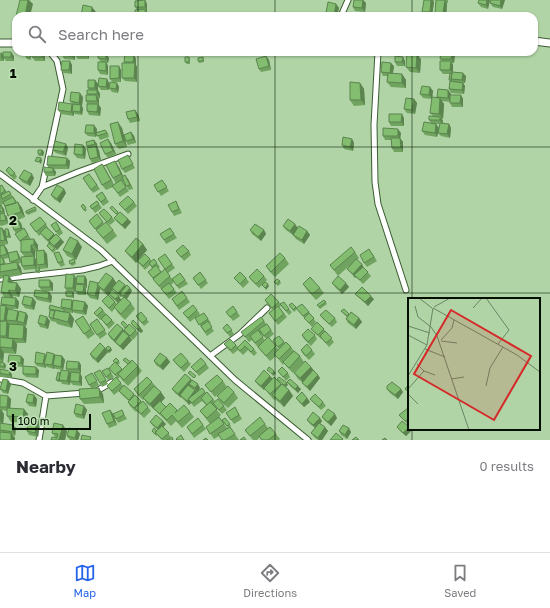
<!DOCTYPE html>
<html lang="en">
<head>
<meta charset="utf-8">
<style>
	body { margin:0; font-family:"Golos Text",sans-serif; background:#f2f2f3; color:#2b2b33 }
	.scale { position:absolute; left:12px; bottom:10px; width:79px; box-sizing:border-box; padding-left:4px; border:2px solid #040f02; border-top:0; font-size:11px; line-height:14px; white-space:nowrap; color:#040f02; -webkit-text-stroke:3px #bde1b2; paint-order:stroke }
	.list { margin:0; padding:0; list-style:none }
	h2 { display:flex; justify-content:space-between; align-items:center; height:52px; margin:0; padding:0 16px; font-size:17px }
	h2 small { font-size:13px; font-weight:400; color:#7c7c81 }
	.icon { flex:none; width:22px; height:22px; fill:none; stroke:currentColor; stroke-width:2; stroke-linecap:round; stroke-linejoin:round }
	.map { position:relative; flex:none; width:550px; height:440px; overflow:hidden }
	.search { position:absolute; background:#fff; box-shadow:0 1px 3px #0004; left:12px; right:12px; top:12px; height:44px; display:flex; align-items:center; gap:10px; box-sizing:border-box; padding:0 14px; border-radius:12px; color:#7c7c81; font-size:15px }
	.sheet { height:112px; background:#fff }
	nav { display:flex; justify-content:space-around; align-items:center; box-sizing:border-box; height:56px; border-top:1px solid #e1e1e2; background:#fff; font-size:11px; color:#7c7c81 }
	nav a { display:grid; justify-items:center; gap:2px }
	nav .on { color:#2563eb }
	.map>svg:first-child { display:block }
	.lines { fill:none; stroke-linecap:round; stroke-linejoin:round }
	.minor-casing { stroke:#3d5d34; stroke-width:7 }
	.secondary-casing { stroke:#3d5d34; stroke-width:9 }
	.minor { stroke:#fff; stroke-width:5 }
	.secondary { stroke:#fff; stroke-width:7 }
	.wall { fill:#70a360; fill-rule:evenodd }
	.shaded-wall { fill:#5b844e }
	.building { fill:#82bd70; stroke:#5b844e }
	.grid { fill:none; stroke:#040f02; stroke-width:1; stroke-opacity:0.55 }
	.inset-road { fill:none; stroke:#6b8564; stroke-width:1 }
	.view { fill:#d62828; fill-opacity:0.15; stroke:#d62828; stroke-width:2 }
	.inset-edge { fill:none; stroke:#040f02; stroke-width:2 }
	.grid-label { font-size:13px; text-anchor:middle; font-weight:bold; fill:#040f02; stroke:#bde1b2; stroke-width:3; stroke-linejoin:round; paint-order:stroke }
</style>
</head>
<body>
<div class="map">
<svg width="550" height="440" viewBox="0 0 550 440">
	<rect width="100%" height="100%" fill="#b0d4a5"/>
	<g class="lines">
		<defs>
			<path id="minor" d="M 341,16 L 348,0
				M 378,52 L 374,125 L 375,182 L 378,204 L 406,290
				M 0,174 L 101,250 L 235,380 L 308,440
				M 42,187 L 63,89 L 57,61 L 50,52
				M 33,200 L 42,187 L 78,172 L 128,154
				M 0,279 L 82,270 L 99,266 L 113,261
				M 210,356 L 240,334 L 267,308
				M 0,379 L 23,383 L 46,396 L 85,393
				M 95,392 L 112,382
				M 39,440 L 46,396"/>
			<path id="secondary" d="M 534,41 L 550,43
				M 0,43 L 16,43"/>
		</defs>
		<use href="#minor" class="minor-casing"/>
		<use href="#secondary" class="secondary-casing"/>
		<use href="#minor" class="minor"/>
		<use href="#secondary" class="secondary"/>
	</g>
	<path class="wall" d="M 145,0 L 147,4 L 147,11 L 146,11 L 148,13 L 148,16 L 136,16 L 137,10 L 135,7 Z
		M 354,0 L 363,0 L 366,3 L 365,12 L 355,11 L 353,7 Z
		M 424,0 L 434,0 L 434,1 L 433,1 L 434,2 L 432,16 L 425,15 L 422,12 Z
		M 436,0 L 448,0 L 448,3 L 446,3 L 447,4 L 446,16 L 437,16 L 435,13 Z
		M 490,0 L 488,9 L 481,7 L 478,3 Z
		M 505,0 L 502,9 L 493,7 L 490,3 Z
		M 336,4 L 339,8 L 337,16 L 327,16 L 326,13 Z
		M 0,52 L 3,56 L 14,56 L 14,61 L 6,61 L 4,58 L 4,61 L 0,61 Z
		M 43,52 L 45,56 L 45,61 L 35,61 L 32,57 Z
		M 76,52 L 87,52 L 89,55 L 89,59 L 78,59 L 75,55 Z
		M 137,52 L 137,55 L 134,55 L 136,59 L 136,65 L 137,67 L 137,82 L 125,81 L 122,78 L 125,63 L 124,62 L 125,54 Z
		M 30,54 L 31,56 L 31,60 L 27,59 L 26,57 Z
		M 106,54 L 109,58 L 108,63 L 106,62 L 108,66 L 108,75 L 100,74 L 98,70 L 101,62 L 98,58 Z
		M 455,54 L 454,63 L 452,63 L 453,65 L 453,72 L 466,76 L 465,83 L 463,83 L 465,86 L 464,94 L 451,93 L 449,89 L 450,81 L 449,80 L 450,74 L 443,74 L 440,70 L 442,61 L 440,59 Z
		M 62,55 L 75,55 L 75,60 L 64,59 Z
		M 266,56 L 269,60 L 271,70 L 261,72 L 259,69 Z
		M 189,57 L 190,59 L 190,64 L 187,64 L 185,62 Z
		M 203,57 L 204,59 L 204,62 L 199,63 L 198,61 Z
		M 403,57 L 405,61 L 405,66 L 397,66 L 395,62 Z
		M 419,57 L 421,59 L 420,73 L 410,72 L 406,67 Z
		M 70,61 L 72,65 L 72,74 L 64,73 L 61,70 Z
		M 394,66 L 393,74 L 402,74 L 406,80 L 406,88 L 391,87 L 387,82 L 387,76 L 383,76 L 381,72 Z
		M 121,70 L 121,82 L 113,82 L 110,79 Z
		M 107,79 L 109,83 L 109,90 L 101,90 L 98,86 Z
		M 95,80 L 98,84 L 98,90 L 100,94 L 100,98 L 99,98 L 99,105 L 101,108 L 100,116 L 89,115 L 87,111 L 87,104 L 86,101 L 88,95 L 87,94 L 89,90 L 88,88 Z
		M 117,83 L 119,87 L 118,93 L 112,92 L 109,88 Z
		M 360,83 L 364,89 L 365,105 L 354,106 L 350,100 Z
		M 430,87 L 433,91 L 432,99 L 423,98 L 420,94 Z
		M 448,90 L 451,94 L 451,95 L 461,95 L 463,99 L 463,107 L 452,107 L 450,103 L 450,102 L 442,101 L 444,104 L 443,119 L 442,119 L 443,121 L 443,124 L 449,124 L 451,128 L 450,138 L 441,136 L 438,133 L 437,137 L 425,135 L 422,131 L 431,123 L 429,120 L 433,116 L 430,113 L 438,98 L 437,97 ZM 435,124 L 440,124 L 439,128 Z
		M 83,97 L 82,106 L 83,109 L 82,115 L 75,114 L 74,113 L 74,116 L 61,114 L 58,110 L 72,104 L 70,101 Z
		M 414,99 L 417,103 L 415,114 L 407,113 L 404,109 Z
		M 135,110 L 138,114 L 140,121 L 130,123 L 128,119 Z
		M 404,118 L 404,126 L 391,126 L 389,122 Z
		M 122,128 L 127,147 L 119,149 L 115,144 Z
		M 97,129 L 97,132 L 105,130 L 108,133 L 109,137 L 100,140 L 97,134 L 96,137 L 88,136 L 85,133 Z
		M 131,132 L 134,136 L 136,143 L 128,145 L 126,141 Z
		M 401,133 L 400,138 L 403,142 L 403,152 L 394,152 L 392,148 L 391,140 L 385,140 L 383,136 Z
		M 352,139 L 354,143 L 353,151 L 344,149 L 342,145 Z
		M 94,140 L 97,144 L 101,161 L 92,163 L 90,159 L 88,148 L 87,146 Z
		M 111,143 L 116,154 L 108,158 L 105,154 Z
		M 66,144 L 68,148 L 66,156 L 56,153 L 53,150 Z
		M 86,149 L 85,159 L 77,158 L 74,154 Z
		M 42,150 L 44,152 L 43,156 L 39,156 L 38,154 Z
		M 128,155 L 135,168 L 125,173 L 122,169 Z
		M 67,158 L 70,161 L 69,169 L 54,169 L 56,172 L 55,176 L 46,176 L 44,172 L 49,168 L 47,165 Z
		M 115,161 L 119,167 L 123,176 L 128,179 L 133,189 L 129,190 L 123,181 L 122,181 L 129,191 L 120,197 L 113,187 L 106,190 L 102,185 L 102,164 L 106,170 L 114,185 L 116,184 L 113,178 Z
		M 6,170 L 15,173 L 17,177 L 14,180 Z
		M 89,174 L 100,189 L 93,193 L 83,178 Z
		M 19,178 L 34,178 L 30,186 L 22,182 Z
		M 162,180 L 169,191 L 161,196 L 154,185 Z
		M 0,186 L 5,189 L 7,192 L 12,195 L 17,202 L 22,208 L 25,217 L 18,220 L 21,223 L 23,229 L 24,228 L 31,239 L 38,245 L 38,251 L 47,254 L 48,268 L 40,269 L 40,273 L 37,273 L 36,271 L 36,269 L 24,270 L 22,266 L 21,263 L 18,264 L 21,268 L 22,275 L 10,277 L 13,282 L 17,283 L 21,289 L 19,297 L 13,296 L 13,297 L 16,298 L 19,302 L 18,309 L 8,309 L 19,312 L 26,313 L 28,316 L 26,326 L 25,326 L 27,329 L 26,343 L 16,343 L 17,344 L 16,354 L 4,353 L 3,362 L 0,362 L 0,308 L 2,306 L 1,304 L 4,297 L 1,292 L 3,278 L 0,279 L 0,246 L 4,245 L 7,249 L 8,253 L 17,251 L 19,255 L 21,262 L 24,256 L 21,252 L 21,243 L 14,230 L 12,222 L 8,216 L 4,204 L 0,205 ZM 35,251 L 36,251 L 37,265 L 39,267 L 37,267 L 36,260 L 35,258 ZM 9,258 L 11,263 L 6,264 L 4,259 Z
		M 64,189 L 66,193 L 60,203 L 54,199 L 51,195 Z
		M 102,192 L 109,202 L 103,206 L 96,196 Z
		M 97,201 L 102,208 L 95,213 L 90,206 Z
		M 176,201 L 182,213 L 174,216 L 172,212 Z
		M 134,202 L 137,206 L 128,214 L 119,204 Z
		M 83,204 L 87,210 L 85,212 L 81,206 Z
		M 1,205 L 4,209 L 5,215 L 7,217 L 8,224 L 1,226 L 0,225 L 0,206 Z
		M 112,206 L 119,213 L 128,219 L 131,222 L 125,229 L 117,222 L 114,218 L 117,215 L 110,208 Z
		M 36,209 L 37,211 L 28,215 L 26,213 Z
		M 99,213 L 112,217 L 115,221 L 110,225 L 102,217 Z
		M 97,214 L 104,224 L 113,230 L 117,236 L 107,244 L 89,221 Z
		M 56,222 L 63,233 L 59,236 L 51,225 Z
		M 30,224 L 46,224 L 48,228 L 54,235 L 61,239 L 64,242 L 57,250 L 51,243 L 50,244 L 43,237 L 41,234 L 39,236 Z
		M 283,226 L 307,231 L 310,235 L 304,244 L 296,239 L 293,235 L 297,229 L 293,235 L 286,230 Z
		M 0,228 L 5,231 L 8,244 L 0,246 Z
		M 170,228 L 177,238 L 166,244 L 164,240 Z
		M 8,229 L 9,231 L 11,238 L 8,238 L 6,237 Z
		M 250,230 L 264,230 L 266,234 L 261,241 L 252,234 Z
		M 143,244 L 147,250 L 139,259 L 150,259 L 152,261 L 154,259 L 160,267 L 158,268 L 161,272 L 170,276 L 172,279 L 180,273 L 188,284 L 179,289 L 174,282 L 171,285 L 177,293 L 169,299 L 157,284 L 148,272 L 152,268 L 150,265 L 145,270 L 137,261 L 136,263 L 129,256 L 125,251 Z
		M 47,246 L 55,248 L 56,250 L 53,253 Z
		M 82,247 L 76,260 L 74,259 L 76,264 L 72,266 L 70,264 L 74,259 L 67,256 L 63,250 Z
		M 176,251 L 189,251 L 191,255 L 184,261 Z
		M 355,252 L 359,258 L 357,260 L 371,276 L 363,284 L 356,277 L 355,278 L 350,272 L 347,269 L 349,266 L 338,276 L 330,265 Z
		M 372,253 L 377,261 L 367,267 L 364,263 Z
		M 165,254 L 175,268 L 168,273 L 158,259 Z
		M 61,255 L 65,265 L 61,267 L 58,263 Z
		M 285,258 L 289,264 L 275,277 L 270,272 L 266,266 Z
		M 200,272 L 208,283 L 201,289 L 193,278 Z
		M 85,276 L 87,280 L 87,288 L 85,288 L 86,289 L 86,295 L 78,295 L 75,291 L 75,292 L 73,292 L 74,294 L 74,298 L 67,297 L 66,296 L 67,291 L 65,288 L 76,278 Z
		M 264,276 L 267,280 L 259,288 L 251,280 L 249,277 Z
		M 113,278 L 117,284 L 125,285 L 126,286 L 130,288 L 132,291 L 127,299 L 131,303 L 135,309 L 125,320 L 118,313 L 115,308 L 112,312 L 105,305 L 102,301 L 108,296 L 100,289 L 98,300 L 90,298 L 87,294 L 98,283 ZM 113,289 L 115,292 L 121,297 L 122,296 L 123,298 L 121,300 L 119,296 L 112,290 ZM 109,294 L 112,298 L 118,303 L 117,304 L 109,295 Z
		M 234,278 L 246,278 L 249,282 L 243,288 Z
		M 280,281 L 281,283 L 278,286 L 274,282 Z
		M 53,283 L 53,291 L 42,291 L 52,296 L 51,303 L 37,300 L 34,296 L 42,291 L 39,287 Z
		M 332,283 L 349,287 L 342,294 L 335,287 Z
		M 303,284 L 320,288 L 324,293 L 316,300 L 307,290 Z
		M 182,291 L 190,302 L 179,310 L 172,299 Z
		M 355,294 L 374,299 L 368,306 L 358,297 Z
		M 33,298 L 36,302 L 34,310 L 25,308 L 22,304 Z
		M 72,300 L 73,302 L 85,302 L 88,306 L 86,315 L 75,313 L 73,312 L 73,313 L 66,312 L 67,313 L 70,313 L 74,319 L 72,328 L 57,324 L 56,322 L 51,321 L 49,317 L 50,310 L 49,309 L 62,308 L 61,307 Z
		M 265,300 L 279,302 L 280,304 L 289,309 L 292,312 L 289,315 L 281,306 L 279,307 L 287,317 L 278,325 L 269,313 L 273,310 L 267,304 Z
		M 324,300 L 327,304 L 320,309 L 317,305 Z
		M 292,303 L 296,308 L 309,312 L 316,322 L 312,327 L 306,320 L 297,309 L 294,312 L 289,305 Z
		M 233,306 L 240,316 L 233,321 L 226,312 Z
		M 103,310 L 106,314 L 100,320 L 94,313 Z
		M 197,310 L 200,314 L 190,322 L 183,313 Z
		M 341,311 L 359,318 L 362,322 L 356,329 L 348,323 L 346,319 L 347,317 Z
		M 141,312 L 149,322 L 144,326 L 136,316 Z
		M 204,313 L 211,323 L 209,324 L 214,331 L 207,336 L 195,318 Z
		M 320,315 L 335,318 L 337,322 L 332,327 L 323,319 Z
		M 83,316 L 95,334 L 88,339 L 75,321 Z
		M 261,317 L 274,334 L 269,338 L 278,349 L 279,349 L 273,341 L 279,336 L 285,343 L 291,347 L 294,351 L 300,356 L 304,362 L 293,373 L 287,367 L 284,363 L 283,365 L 276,356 L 270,361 L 262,352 L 252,340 L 249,342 L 241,332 ZM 261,333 L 266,339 L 265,340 L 260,334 Z
		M 97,319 L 107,334 L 100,339 L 90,324 Z
		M 101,319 L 112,320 L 115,323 L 109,329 L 104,323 Z
		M 50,321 L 48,329 L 40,327 L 38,323 Z
		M 131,323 L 140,327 L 143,331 L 141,333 L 133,326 Z
		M 227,324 L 234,334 L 230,337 L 223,328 Z
		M 311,329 L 324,329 L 326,333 L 334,342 L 329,347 L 321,338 L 321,339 Z
		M 124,330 L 136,330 L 138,334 L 133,340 L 127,334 Z
		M 126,333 L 132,340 L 123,350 L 110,338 L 108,334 Z
		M 302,335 L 315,335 L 317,339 L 311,346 L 304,339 Z
		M 245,340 L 254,349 L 257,353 L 254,356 L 248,350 L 243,355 L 238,350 L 233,354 L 227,348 L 224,344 L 236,345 L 238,347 Z
		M 106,348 L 112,350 L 109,353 L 107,351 L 108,352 L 98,363 L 92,358 L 90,354 Z
		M 301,350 L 312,350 L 315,354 L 309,360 L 303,354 Z
		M 54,354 L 55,355 L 62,356 L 65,360 L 63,370 L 56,369 L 55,368 L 54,369 L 47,367 L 46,366 L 46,368 L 37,366 L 35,363 L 46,356 Z
		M 116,358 L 120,363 L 118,365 L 122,370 L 128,364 L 123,360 L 131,362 L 138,366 L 142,371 L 128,386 L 122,380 L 120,377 L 118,379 L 109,368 L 115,363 Z
		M 167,358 L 170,362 L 163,370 L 156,365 L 154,361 Z
		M 24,359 L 23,367 L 11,366 L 8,362 Z
		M 173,360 L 188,361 L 191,364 L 184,372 L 176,364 Z
		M 0,362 L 6,365 L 5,369 L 0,368 Z
		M 79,362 L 81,365 L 81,373 L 80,373 L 82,377 L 82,386 L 73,385 L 70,382 L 70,385 L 62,384 L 61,382 L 58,382 L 56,380 L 60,373 L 68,371 L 66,369 Z
		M 206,364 L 209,368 L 199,376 L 191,367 Z
		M 311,367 L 320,378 L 310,391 L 305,386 L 302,382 L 298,379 L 294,373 Z
		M 108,368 L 114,377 L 108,380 L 106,377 Z
		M 0,369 L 10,371 L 12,375 L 12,378 L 0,377 Z
		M 39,370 L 38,378 L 26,377 L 23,374 Z
		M 278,371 L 288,373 L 290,377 L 286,381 Z
		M 92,373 L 99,385 L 92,389 L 103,394 L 104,403 L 84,404 L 80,399 L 92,389 L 89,385 Z
		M 102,373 L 108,384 L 102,387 L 100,383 Z
		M 270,376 L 273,379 L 274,377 L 281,384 L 289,390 L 293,396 L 284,407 L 275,399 L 274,400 L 268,393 L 265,389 L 264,390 L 258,385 L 255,381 Z
		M 8,380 L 11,384 L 8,394 L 3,393 L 0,389 Z
		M 192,380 L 200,388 L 198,391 L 202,388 L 206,393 L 213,399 L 215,401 L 224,406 L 227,410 L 222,414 L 214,405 L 213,405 L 221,415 L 216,420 L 219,417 L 227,428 L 228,428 L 222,420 L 225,418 L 231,426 L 230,427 L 239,440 L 222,440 L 219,436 L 214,439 L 206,427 L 210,424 L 200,411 L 206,405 L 202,401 L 194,407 L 191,403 L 189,405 L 181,397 L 181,398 L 175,393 L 172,389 Z
		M 223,381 L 227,387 L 234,392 L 238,398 L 228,408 L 221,402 L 217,396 L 225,388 L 215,397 L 205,385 Z
		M 152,382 L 165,398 L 161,402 L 166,407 L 177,411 L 190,412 L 194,417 L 182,428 L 176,421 L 171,426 L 154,409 L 147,404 L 144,399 L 143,400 L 138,395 L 134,389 Z
		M 287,382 L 301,389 L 298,393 L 290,386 Z
		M 121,383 L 123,386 L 135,395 L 142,402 L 148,407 L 151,411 L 144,418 L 137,411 L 136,412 L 130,406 L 128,402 L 129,401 L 122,395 L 119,391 L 114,395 L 107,386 Z
		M 387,389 L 401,389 L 403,392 L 398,399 L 390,393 Z
		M 0,395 L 11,399 L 10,408 L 28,414 L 27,423 L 11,422 L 7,416 L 7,411 L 2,410 L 4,414 L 3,424 L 16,428 L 15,436 L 13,435 L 15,438 L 15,440 L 0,440 Z
		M 34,395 L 37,399 L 36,407 L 29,406 L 26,402 Z
		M 296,398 L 307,398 L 310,402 L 304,407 L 299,402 Z
		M 310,399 L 323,402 L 326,406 L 321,410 Z
		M 84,406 L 87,410 L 84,419 L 76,417 L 74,413 Z
		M 235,407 L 242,419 L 234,424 L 226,413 Z
		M 409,409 L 409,424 L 408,425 L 399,415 Z
		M 110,410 L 113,414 L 117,425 L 109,428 L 107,424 Z
		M 122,410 L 124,414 L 127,419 L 118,423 L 116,419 Z
		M 322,417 L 337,418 L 331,426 L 325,421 Z
		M 198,418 L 206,429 L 194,438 L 187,427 Z
		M 320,418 L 322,421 L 320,424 L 328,431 L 322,440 L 318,440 L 314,437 L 311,433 L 315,428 L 310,424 L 307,420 Z
		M 163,421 L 166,424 L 163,427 L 171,437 L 168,439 L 174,440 L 162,440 L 157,435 L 156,436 L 152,431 L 157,431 L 158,430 L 153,426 L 150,422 Z
		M 40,424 L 38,437 L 29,435 L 27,431 Z
		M 265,424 L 268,428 L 276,434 L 280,439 L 279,440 L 261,440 L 260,437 L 257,440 L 253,440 L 245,430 Z
		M 397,427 L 409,427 L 409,429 L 410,429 L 411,431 L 406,436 L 400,431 Z
		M 77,430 L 80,434 L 78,440 L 70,440 L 67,436 Z
		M 67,431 L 65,440 L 51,440 L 56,438 L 52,433 Z
		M 339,431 L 351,432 L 347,439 L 341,435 Z"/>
	<path class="shaded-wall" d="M 28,0 L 29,0 L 33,4 L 30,16 L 25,16 Z
		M 145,0 L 147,4 L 147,11 L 145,7 Z
		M 363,0 L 366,3 L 365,12 L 362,8 Z
		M 431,0 L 432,0 L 434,2 L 432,16 L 430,12 Z
		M 445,0 L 447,4 L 446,16 L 445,16 L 443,13 Z
		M 487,0 L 490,0 L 488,9 L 486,5 Z
		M 501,0 L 505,0 L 502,9 L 500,6 Z
		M 336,4 L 339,8 L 337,16 L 335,16 L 334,15 Z
		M 92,7 L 96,12 L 95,16 L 91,16 Z
		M 145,9 L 148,13 L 148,16 L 146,16 Z
		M 1,52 L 4,56 L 4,61 L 1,57 Z
		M 11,52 L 14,56 L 14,61 L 11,57 Z
		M 43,52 L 45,56 L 45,61 L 42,57 Z
		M 72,52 L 75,55 L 75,60 L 72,56 Z
		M 87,52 L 89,55 L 89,59 L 87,55 Z
		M 417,52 L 420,52 L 419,57 L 421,59 L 420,73 L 416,68 Z
		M 452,52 L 454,52 L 455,54 L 454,63 L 451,59 Z
		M 106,54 L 109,58 L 108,63 L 106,59 Z
		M 134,55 L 136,59 L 136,65 L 137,67 L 137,82 L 134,78 L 134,64 L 133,62 Z
		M 266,56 L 269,60 L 271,70 L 269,66 Z
		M 403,57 L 405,61 L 405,66 L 402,62 Z
		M 70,61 L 72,65 L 72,74 L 69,70 Z
		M 451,61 L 453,65 L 453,74 L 450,70 Z
		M 106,62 L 108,66 L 108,75 L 106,71 Z
		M 391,63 L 394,66 L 392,77 L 390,73 Z
		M 119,66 L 121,70 L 121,82 L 119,78 Z
		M 463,73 L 466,76 L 465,83 L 462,80 Z
		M 402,74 L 406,80 L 406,88 L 402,83 Z
		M 107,79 L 109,83 L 109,90 L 106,87 Z
		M 95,80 L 98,84 L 98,90 L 100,94 L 100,98 L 97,94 L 97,91 L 95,88 Z
		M 117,83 L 119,87 L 118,93 L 116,89 Z
		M 360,83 L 364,89 L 365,105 L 361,100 Z
		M 463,83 L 465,86 L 464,94 L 462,90 Z
		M 430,87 L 433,91 L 432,99 L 429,95 Z
		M 448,90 L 451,94 L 451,102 L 448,98 Z
		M 80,93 L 83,97 L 82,106 L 83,109 L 82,115 L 80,112 L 80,105 L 79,103 Z
		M 96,95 L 99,99 L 99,105 L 97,101 Z
		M 461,95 L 463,99 L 463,107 L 460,103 Z
		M 440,98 L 444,104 L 443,119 L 439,114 Z
		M 414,99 L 417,103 L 415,114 L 412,110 Z
		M 72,104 L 75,108 L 72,111 L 74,113 L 74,116 L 71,112 Z
		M 98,104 L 101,108 L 100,116 L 97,112 Z
		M 135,110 L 138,114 L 140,121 L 137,117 Z
		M 402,114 L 404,118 L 404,126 L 401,122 Z
		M 440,117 L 443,121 L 442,124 L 440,120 Z
		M 118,122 L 122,128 L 127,147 L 123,141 Z
		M 436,124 L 439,128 L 437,137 L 435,133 Z
		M 449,124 L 451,128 L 450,138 L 447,134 Z
		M 94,125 L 97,129 L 96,137 L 94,133 Z
		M 398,129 L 401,133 L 400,140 L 398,136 Z
		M 131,132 L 134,136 L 136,143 L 133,139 Z
		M 400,138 L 403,142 L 403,152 L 401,148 Z
		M 108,139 L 111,143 L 116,154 L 113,151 Z
		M 352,139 L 354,143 L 353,151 L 350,147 Z
		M 94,140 L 97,144 L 97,148 L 95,144 Z
		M 66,144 L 68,148 L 66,156 L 63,152 Z
		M 83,145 L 86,149 L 85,159 L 83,155 Z
		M 96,146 L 99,150 L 101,161 L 98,157 Z
		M 42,150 L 44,152 L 43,156 L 41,154 Z
		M 41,158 L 42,160 L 41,164 L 39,162 Z
		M 67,158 L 70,161 L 69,169 L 66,165 Z
		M 115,161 L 119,167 L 125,180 L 121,174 Z
		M 102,164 L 106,170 L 115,186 L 111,180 Z
		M 53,168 L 56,172 L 55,176 L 53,172 Z
		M 32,174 L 34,178 L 30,186 L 27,182 Z
		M 125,175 L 128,179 L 133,189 L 130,185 Z
		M 64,189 L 66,193 L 60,203 L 57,199 Z
		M 18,202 L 22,208 L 25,217 L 21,212 Z
		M 1,205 L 4,209 L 5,215 L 3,211 Z
		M 4,213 L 7,217 L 8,224 L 6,220 Z
		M 128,219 L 131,222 L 125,229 L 122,225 Z
		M 18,220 L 21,223 L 23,232 L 21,228 Z
		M 295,224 L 298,228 L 293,235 L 290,231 Z
		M 2,228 L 5,231 L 8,244 L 5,240 Z
		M 8,229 L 9,231 L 11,238 L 9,236 Z
		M 264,230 L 266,234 L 261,241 L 258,237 Z
		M 307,231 L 310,235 L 304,244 L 302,240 Z
		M 54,234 L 56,237 L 49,241 L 51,243 L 50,244 L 48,240 Z
		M 34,239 L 38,245 L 38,251 L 34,245 Z
		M 61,239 L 64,242 L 57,250 L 54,246 Z
		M 78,241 L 82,247 L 76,260 L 72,254 Z
		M 143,244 L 147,250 L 136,263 L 132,257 Z
		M 4,245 L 7,249 L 10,257 L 7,254 Z
		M 31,245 L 35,251 L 35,258 L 31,252 Z
		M 44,250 L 47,254 L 48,268 L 45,264 Z
		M 17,251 L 19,255 L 22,263 L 19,259 Z
		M 34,256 L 36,260 L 37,269 L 34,265 Z
		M 17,262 L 21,268 L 22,275 L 18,269 Z
		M 362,264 L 364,268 L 356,277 L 354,275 L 356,277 L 355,278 L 353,274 Z
		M 74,275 L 76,278 L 75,292 L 73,288 Z
		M 9,276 L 13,282 L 12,287 L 8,282 Z
		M 85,276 L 87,280 L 87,288 L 84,284 Z
		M 113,278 L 117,284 L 108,296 L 104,290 Z
		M 50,280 L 53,283 L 53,291 L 50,287 Z
		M 17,283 L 21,289 L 19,297 L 15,291 Z
		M 346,283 L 349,287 L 342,294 L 340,290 Z
		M 268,284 L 269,286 L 266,290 L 265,288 Z
		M 84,285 L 86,289 L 86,295 L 83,292 Z
		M 125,285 L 128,289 L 120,293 L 122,296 L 121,297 L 118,293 Z
		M 98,286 L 100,289 L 98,300 L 95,296 Z
		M 130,288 L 132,291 L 126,300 L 123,296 Z
		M 9,290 L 13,296 L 12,299 L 8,293 Z
		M 49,292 L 52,296 L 51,303 L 48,299 Z
		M 73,292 L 74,294 L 74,298 L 72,296 Z
		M 119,296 L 121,300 L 118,303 L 115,299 Z
		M 371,296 L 374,299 L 368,306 L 365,302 Z
		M 16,298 L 19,302 L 18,309 L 15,306 Z
		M 33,298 L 36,302 L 34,310 L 31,306 Z
		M 72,300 L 75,304 L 72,310 L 73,312 L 73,313 L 71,309 Z
		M 85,302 L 88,306 L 86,315 L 83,311 Z
		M 6,306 L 9,310 L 6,320 L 11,327 L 10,342 L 6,336 L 4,321 Z
		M 18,311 L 21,315 L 17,321 L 19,324 L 19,325 L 16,321 Z
		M 26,313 L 28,316 L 26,326 L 24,323 Z
		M 70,313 L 74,319 L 72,328 L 68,322 Z
		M 47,317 L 50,321 L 48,329 L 45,325 Z
		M 359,318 L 362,322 L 356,329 L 354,325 Z
		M 24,325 L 27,329 L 26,343 L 23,339 Z
		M 140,327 L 143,331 L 141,333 L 138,330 Z
		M 123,329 L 126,333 L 115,342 L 114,340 Z
		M 129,336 L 132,340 L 123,350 L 120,346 Z
		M 13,339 L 17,344 L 16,354 L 12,348 Z
		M 0,347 L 4,353 L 3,362 L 0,358 Z
		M 105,348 L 108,352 L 98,363 L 96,359 Z
		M 111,348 L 112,350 L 109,353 L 108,351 Z
		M 45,354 L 47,358 L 44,364 L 46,366 L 46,368 L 43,364 Z
		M 54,354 L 57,358 L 53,365 L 55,368 L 54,369 L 52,365 Z
		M 21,356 L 24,359 L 23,367 L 21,363 Z
		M 62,356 L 65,360 L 63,370 L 61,367 Z
		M 167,358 L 170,362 L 163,370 L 160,366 Z
		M 79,362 L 81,365 L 81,373 L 78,369 Z
		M 4,363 L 6,365 L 5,369 L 4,367 Z
		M 36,367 L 39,370 L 38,378 L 36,374 Z
		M 311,367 L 315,372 L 304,384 L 300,378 Z
		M 10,371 L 12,375 L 12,378 L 9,375 Z
		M 69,371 L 71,375 L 70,385 L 67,381 Z
		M 274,371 L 276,373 L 273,376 L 272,374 Z
		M 80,373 L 82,377 L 82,386 L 79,382 Z
		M 318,375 L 320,378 L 310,391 L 307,387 Z
		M 270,376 L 273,379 L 264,390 L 261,386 Z
		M 191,379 L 194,383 L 189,384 L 191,386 L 180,395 L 181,397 L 181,398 L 178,394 Z
		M 8,380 L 11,384 L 8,394 L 6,391 Z
		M 287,383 L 288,385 L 286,387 L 284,385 Z
		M 198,384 L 200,388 L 197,392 L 195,388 Z
		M 298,386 L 301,389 L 298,393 L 295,389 Z
		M 99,388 L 103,394 L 104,403 L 100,397 Z
		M 401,389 L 403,392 L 398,399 L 395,395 Z
		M 195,390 L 198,394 L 188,399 L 191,403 L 189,405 L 187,401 Z
		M 289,390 L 293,396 L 284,407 L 280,401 Z
		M 161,392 L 165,398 L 155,409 L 153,408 L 154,410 L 150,404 Z
		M 34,395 L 37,399 L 36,407 L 33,403 Z
		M 8,396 L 11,399 L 10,411 L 7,407 Z
		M 307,398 L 310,402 L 304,407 L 302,404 Z
		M 84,406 L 87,410 L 84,419 L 82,415 Z
		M 24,409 L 28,414 L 27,423 L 23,417 Z
		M 1,410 L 4,414 L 3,425 L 0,421 Z
		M 110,410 L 113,414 L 117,425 L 114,421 Z
		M 335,414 L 337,418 L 331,426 L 328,422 Z
		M 320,418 L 322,421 L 316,429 L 313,425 Z
		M 37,420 L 40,424 L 38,437 L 35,433 Z
		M 163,421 L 166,424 L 159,432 L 157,428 Z
		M 13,425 L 16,428 L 15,436 L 13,432 Z
		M 63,425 L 67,431 L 65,440 L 59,440 Z
		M 325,427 L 328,431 L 322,440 L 319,440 L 318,438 Z
		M 409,427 L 409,429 L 410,429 L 411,431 L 406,436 L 403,433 Z
		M 349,428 L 351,432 L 347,439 L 345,435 Z
		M 77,430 L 80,434 L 78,440 L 76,440 L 75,438 Z
		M 11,433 L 15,438 L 15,440 L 11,440 Z"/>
	<path class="building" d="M 20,0 L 28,0 L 25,16 L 16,16 Z
		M 145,0 L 145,7 L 135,7 L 135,1 Z
		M 354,0 L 363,0 L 362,8 L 353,7 Z
		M 424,0 L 431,0 L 430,12 L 422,12 Z
		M 436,0 L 445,0 L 443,13 L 435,13 Z
		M 479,0 L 487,0 L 486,5 L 478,3 Z
		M 491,0 L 501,0 L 500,6 L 490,3 Z
		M 328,2 L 336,4 L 334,15 L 326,13 Z
		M 83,5 L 92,7 L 91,16 L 81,16 Z
		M 145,9 L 146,16 L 136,16 L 135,10 Z
		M 154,14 L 154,16 L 149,16 L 149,15 Z
		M 3,52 L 11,52 L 11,57 L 3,57 Z
		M 32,52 L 43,52 L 42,57 L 32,57 Z
		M 62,52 L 72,52 L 72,56 L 62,55 Z
		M 76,52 L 87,52 L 87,55 L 75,55 Z
		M 126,52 L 135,52 L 135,53 L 131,53 L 131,55 L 126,54 Z
		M 407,52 L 417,53 L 416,68 L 406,67 Z
		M 409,52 L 417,52 L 417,53 Z
		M 441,52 L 452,52 L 451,59 L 440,59 Z
		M 26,54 L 30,54 L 30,58 L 26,57 Z
		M 98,54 L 106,54 L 106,59 L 98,58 Z
		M 125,54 L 134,55 L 133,62 L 124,62 Z
		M 266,56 L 269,66 L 259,69 L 256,59 Z
		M 395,56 L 403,57 L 402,62 L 395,62 Z
		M 185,57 L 189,57 L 189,62 L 185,62 Z
		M 203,57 L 203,61 L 198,61 L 198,58 Z
		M 62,61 L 70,61 L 69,70 L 61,70 Z
		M 440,61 L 451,61 L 450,70 L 440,70 Z
		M 98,62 L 106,62 L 106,71 L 98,70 Z
		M 382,62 L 391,63 L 390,73 L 381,72 Z
		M 122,63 L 135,63 L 134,78 L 122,78 Z
		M 110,66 L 119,66 L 119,78 L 110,79 Z
		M 452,72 L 463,73 L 462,80 L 451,79 Z
		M 388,73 L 402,74 L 402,83 L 387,82 Z
		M 450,73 L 452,73 L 451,79 L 452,80 L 449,80 Z
		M 99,78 L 107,79 L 106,87 L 98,86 Z
		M 88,80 L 95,80 L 95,88 L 88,88 Z
		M 450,81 L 463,83 L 462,90 L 449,89 Z
		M 110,82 L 117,83 L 116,89 L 109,88 Z
		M 350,82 L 360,83 L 361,100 L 350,100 Z
		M 422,86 L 430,87 L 429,95 L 420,94 Z
		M 438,89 L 448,90 L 448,98 L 437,97 Z
		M 87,90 L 97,90 L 97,94 L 87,94 Z
		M 71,92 L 80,93 L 79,103 L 70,101 Z
		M 86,95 L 96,95 L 97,101 L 86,101 Z
		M 450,95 L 461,95 L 460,103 L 450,103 Z
		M 432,97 L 440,98 L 439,114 L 430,113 Z
		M 406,98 L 414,99 L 412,110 L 404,109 Z
		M 59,102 L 72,104 L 71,112 L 58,110 Z
		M 73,104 L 81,105 L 80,112 L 72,111 Z
		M 87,104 L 98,104 L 97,112 L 87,111 Z
		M 135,110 L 137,117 L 128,119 L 126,112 Z
		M 389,114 L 402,114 L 401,122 L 389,122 Z
		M 429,116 L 440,117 L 440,120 L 429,120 Z
		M 118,122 L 123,141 L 115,144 L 110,124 Z
		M 424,122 L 436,124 L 435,133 L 422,131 Z
		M 440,123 L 449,124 L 447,134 L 438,133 Z
		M 86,125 L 94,125 L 94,133 L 85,133 Z
		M 383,128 L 398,129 L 398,136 L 383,136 Z
		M 105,130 L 107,133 L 97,136 L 96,133 Z
		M 131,132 L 133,139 L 126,141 L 124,135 Z
		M 343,137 L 352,139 L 350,147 L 342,145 Z
		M 391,138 L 400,138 L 401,148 L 392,148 Z
		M 108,139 L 113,151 L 105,154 L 100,143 Z
		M 94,140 L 95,144 L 87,146 L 86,142 Z
		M 55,141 L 66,144 L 63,152 L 53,150 Z
		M 75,144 L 83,145 L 83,155 L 74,154 Z
		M 96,146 L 98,157 L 90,159 L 87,148 Z
		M 38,150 L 42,150 L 41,154 L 38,154 Z
		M 128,155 L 133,164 L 122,169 L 118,160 Z
		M 48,156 L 67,158 L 66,165 L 47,165 Z
		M 37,157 L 41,158 L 39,162 L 35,161 Z
		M 115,161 L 121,174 L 113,178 L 106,165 Z
		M 102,164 L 111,180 L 102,185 L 94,169 Z
		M 9,167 L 15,173 L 11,176 L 6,170 Z
		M 44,167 L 53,168 L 53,172 L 44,172 Z
		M 24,170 L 32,174 L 27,182 L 19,178 Z
		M 89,174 L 97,185 L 91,190 L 83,178 Z
		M 125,175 L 130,185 L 126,186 L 122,177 Z
		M 121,180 L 126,187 L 118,193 L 112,186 Z
		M 162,180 L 167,187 L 158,192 L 154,185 Z
		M 2,185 L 5,191 L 0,194 L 0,186 Z
		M 57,185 L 64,189 L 57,199 L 51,195 Z
		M 9,191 L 11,194 L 2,199 L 1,195 Z
		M 102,192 L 106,198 L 101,202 L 96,196 Z
		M 128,196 L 134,202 L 125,210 L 119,204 Z
		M 13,197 L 16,203 L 5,206 L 3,202 Z
		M 97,201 L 99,204 L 92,209 L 90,206 Z
		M 176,201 L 179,209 L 172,212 L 168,205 Z
		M 18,202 L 21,212 L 8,216 L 5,206 Z
		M 83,204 L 86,208 L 84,210 L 81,206 Z
		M 1,205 L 3,211 L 0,212 L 0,206 Z
		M 112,206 L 118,212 L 116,214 L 110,208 Z
		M 35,207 L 36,209 L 26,213 L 26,211 Z
		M 104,209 L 112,217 L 107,222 L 99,213 Z
		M 120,212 L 128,219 L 122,225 L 114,218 Z
		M 4,213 L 6,220 L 0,221 L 0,214 Z
		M 97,214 L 103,222 L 95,229 L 89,221 Z
		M 40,217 L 46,224 L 36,232 L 30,224 Z
		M 288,219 L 295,224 L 290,231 L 283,226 Z
		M 18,220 L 21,228 L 14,230 L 11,222 Z
		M 56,222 L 60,229 L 56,232 L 51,225 Z
		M 106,222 L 113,230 L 103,238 L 96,230 Z
		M 255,224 L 264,230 L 258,237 L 250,230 Z
		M 299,226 L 307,231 L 302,240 L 293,235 Z
		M 46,227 L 54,234 L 48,240 L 40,233 Z
		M 0,228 L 2,228 L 5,240 L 0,241 Z
		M 24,228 L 28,235 L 20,241 L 15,234 Z
		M 170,228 L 174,234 L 164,240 L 160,234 Z
		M 5,229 L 8,229 L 9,236 L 6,237 Z
		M 56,234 L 61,239 L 54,246 L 49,241 Z
		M 70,237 L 78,241 L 72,254 L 63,250 Z
		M 136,238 L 143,244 L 132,257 L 125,251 Z
		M 34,239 L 34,245 L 31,245 L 31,252 L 21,252 L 21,240 Z
		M 49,243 L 55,248 L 52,251 L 47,246 Z
		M 4,245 L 7,254 L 0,256 L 0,246 Z
		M 183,245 L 189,251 L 181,257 L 176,251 Z
		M 351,247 L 355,252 L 334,270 L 330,265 Z
		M 369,249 L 374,257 L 364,263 L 360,255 Z
		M 44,250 L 45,264 L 37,265 L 36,251 Z
		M 17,251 L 19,259 L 10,262 L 8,253 Z
		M 59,252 L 63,261 L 58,263 L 54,253 Z
		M 280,253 L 285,258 L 271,272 L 266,266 Z
		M 145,254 L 150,259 L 143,266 L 137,261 Z
		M 165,254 L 172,264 L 165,269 L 158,259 Z
		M 34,256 L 34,265 L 22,266 L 21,257 Z
		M 0,257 L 2,257 L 4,263 L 0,265 Z
		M 74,259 L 75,262 L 70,264 L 69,261 Z
		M 154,259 L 157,263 L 152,267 L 149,263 Z
		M 356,259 L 362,264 L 353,274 L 347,269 Z
		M 17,262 L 18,269 L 0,272 L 0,265 Z
		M 156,265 L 161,272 L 153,278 L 148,272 Z
		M 36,267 L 39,267 L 39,271 L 36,271 Z
		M 363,267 L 368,272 L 360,280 L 354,275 Z
		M 165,269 L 170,276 L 159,286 L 153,279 Z
		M 257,269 L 264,276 L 256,284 L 249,277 Z
		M 200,272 L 206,280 L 198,285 L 193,278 Z
		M 240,272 L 246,278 L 240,284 L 234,278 Z
		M 106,273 L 113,278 L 104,290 L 97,285 Z
		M 180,273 L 185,280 L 177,286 L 172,279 Z
		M 66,274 L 74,275 L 73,288 L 65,288 Z
		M 4,275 L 9,276 L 8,282 L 17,283 L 15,291 L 9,290 L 8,293 L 1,292 Z
		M 77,276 L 85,276 L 84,284 L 76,283 Z
		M 338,276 L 346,283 L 340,290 L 332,283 Z
		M 310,277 L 320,288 L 312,294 L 303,284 Z
		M 277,279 L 280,281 L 276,284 L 274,282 Z
		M 39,280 L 50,280 L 50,287 L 39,287 Z
		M 119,280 L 125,285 L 118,293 L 112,288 Z
		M 90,281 L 98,283 L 97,285 L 98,285 L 95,296 L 87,294 Z
		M 265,282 L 268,284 L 265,288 L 262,285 Z
		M 169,283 L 174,289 L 167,295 L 161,289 Z
		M 76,284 L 84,285 L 83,292 L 75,291 Z
		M 127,285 L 130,288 L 123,296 L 120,293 Z
		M 362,287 L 371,296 L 365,302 L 355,294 Z
		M 35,290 L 49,292 L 48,299 L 34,296 Z
		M 112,290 L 119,296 L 115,299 L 109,294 Z
		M 66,291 L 73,292 L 72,296 L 66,296 Z
		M 182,291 L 187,298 L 177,306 L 172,299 Z
		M 271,294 L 279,302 L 272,308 L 265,300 Z
		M 108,295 L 115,302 L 109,308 L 102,301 Z
		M 24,296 L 33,298 L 31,306 L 22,304 Z
		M 2,297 L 16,298 L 15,306 L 1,304 Z
		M 124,297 L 131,303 L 121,314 L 114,307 Z
		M 62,299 L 72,300 L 71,309 L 61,307 Z
		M 73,300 L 85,302 L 83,311 L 72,310 Z
		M 324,300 L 326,302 L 319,307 L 317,305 Z
		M 284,302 L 289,309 L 286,311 L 280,304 Z
		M 292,303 L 296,307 L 293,310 L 289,305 Z
		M 302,304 L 309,312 L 303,316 L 296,308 Z
		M 0,305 L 6,306 L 4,321 L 0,321 Z
		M 50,305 L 64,309 L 64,312 L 49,309 Z
		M 193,305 L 197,310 L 188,318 L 183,313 Z
		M 233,306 L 237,312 L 230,317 L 226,312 Z
		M 278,306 L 284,314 L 275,321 L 269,313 Z
		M 100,307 L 103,310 L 97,316 L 94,313 Z
		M 8,309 L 18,311 L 16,321 L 6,320 Z
		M 344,309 L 349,314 L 347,316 L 341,311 Z
		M 50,310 L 55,311 L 53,318 L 54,319 L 49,317 Z
		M 55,310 L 70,313 L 68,322 L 53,318 Z
		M 326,310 L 335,318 L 329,324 L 320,315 Z
		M 19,311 L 26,313 L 24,323 L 17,321 Z
		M 141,312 L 147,319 L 142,323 L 136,316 Z
		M 351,312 L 359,318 L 354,325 L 346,319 Z
		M 204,313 L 208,319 L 199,325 L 195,318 Z
		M 309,313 L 314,318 L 309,323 L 304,318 Z
		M 106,314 L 112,320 L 107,325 L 101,319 Z
		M 40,315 L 47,317 L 45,325 L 38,323 Z
		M 83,316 L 91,329 L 84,334 L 75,321 Z
		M 261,317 L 264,321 L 245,337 L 241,332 Z
		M 97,319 L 105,330 L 97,335 L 90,324 Z
		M 133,320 L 140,327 L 138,330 L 131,323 Z
		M 0,321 L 7,321 L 6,336 L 0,336 Z
		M 123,321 L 128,326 L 125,328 L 121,323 Z
		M 208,321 L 212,327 L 205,332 L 201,326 Z
		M 317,322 L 324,329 L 318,335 L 311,329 Z
		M 9,324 L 24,325 L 23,339 L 8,338 Z
		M 117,324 L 123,329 L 114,340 L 108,334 Z
		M 129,324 L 136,330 L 130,336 L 124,330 Z
		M 227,324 L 232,330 L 227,333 L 223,328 Z
		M 267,324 L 271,330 L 264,336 L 259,329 Z
		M 308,329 L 315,335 L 308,342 L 302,335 Z
		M 258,330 L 263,337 L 255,343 L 250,336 Z
		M 123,331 L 129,336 L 120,346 L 115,342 Z
		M 325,331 L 332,338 L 326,343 L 320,336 Z
		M 279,336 L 284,342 L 278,347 L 273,341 L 274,339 Z
		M 0,337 L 13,339 L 12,348 L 0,347 L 0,350 Z
		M 268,337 L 276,346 L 266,356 L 258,347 Z
		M 230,339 L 236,345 L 231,350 L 224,344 Z
		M 245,340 L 254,349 L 251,352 L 245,346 L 240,351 L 237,348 Z
		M 286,342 L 291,347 L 279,359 L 274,354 Z
		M 100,343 L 105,348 L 96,359 L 90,354 Z
		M 307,344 L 312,350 L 306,356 L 301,350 Z
		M 108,346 L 111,348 L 108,351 L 106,348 Z
		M 294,351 L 300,356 L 289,368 L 283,362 Z
		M 36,352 L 45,354 L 43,364 L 35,363 Z
		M 47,352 L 54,354 L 52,365 L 44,364 Z
		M 160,353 L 167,358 L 160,366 L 154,361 Z
		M 181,353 L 188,361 L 181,368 L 173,360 Z
		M 9,355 L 21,356 L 21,363 L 8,362 Z
		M 55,355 L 62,356 L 61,367 L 53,365 Z
		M 116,358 L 119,361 L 116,363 L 115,362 L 115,363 L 113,361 Z
		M 125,358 L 131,362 L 128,364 L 123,360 Z
		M 201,358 L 206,364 L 196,372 L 191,367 Z
		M 132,360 L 138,366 L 124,380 L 118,374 Z
		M 67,361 L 79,362 L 78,369 L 66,369 Z
		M 305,361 L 311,367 L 300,378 L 294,373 Z
		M 0,362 L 4,363 L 4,367 L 0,366 Z
		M 115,362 L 122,369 L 115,375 L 109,368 Z
		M 23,366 L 36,367 L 36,374 L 23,374 Z
		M 269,367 L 274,371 L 272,374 L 267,370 Z
		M 282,367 L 288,373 L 283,377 L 278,371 Z
		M 108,368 L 111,373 L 106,377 L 102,371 Z
		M 0,369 L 10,371 L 9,375 L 0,373 Z
		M 61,370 L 69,371 L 67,381 L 59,380 Z
		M 100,370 L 106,380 L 100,383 L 94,373 Z
		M 264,370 L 270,376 L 261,386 L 255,381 Z
		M 313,370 L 318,375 L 307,387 L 302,383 Z
		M 190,371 L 196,376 L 194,378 L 188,373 Z
		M 58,372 L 60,373 L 59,380 L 60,380 L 56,380 Z
		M 71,372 L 80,373 L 79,382 L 70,381 Z
		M 92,373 L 97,381 L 89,385 L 85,377 Z
		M 185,374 L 191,379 L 178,394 L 172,389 Z
		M 217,375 L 223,381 L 211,392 L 205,385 Z
		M 116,377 L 121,383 L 112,391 L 107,386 Z
		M 147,377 L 152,382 L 139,395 L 134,389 Z
		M 274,377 L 281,384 L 270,394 L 264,388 Z
		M 279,377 L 287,383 L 284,385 L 277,379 Z
		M 3,379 L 8,380 L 6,391 L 0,389 Z
		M 290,379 L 298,386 L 295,389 L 287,382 Z
		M 192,380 L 198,384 L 195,388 L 189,384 Z
		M 392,382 L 401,389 L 395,395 L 387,389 L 387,386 Z
		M 282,384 L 289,390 L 280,401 L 272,395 Z
		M 409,384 L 409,392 L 405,389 Z
		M 124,385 L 134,394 L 129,400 L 119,391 Z
		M 188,385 L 195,390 L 187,401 L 180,395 Z
		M 154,386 L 161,392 L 150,404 L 143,398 Z
		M 228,386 L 234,392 L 224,403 L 217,396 Z
		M 99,388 L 100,397 L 80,399 L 79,389 Z
		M 202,388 L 205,392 L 192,403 L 188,399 Z
		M 207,392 L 213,399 L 207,405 L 201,398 Z
		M 302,392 L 307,398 L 302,404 L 296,398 Z
		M 28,394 L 34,395 L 33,403 L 26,402 Z
		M 315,394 L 323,402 L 319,407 L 310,399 Z
		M 0,395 L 8,396 L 7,407 L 0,407 Z
		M 135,395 L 141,401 L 134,408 L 128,402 Z
		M 218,399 L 224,406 L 219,410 L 213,403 Z
		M 143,401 L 148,407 L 141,414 L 135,408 Z
		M 160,401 L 166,407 L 160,413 L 160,414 L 153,408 Z
		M 210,402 L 217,409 L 207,418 L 200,411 Z
		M 170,403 L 177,410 L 175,413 L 184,405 L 190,412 L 178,422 L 172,415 L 167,420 L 160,413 Z
		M 76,404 L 84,406 L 82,415 L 74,413 Z
		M 235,407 L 239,415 L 231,420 L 226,413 Z
		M 7,408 L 24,409 L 23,417 L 7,416 Z
		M 408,408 L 409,409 L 409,418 L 405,421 L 399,415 Z
		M 328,409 L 335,414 L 328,422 L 322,417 Z
		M 0,410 L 1,410 L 0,421 Z
		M 110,410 L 114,421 L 107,424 L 102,413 Z
		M 122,410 L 124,415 L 116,419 L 113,414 Z
		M 313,412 L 320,418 L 313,425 L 307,420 Z
		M 156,415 L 163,421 L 157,428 L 150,422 Z
		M 219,417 L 224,424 L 210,434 L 206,427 Z
		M 260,417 L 265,424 L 250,436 L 245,430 Z
		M 198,418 L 203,425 L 192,434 L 187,427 Z
		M 225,418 L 230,424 L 227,426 L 222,420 Z
		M 28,419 L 37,420 L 35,433 L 27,431 Z
		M 402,421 L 409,427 L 403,433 L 397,427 Z
		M 0,423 L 13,425 L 13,432 L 0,430 Z
		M 54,423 L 63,425 L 59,440 L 51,440 L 52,437 L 57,438 L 58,434 L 52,433 Z
		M 319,423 L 325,427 L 318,438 L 311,433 Z
		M 343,425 L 349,428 L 345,435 L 339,431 Z
		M 162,426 L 169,433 L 162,439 L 155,432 Z
		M 230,427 L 235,434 L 225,440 L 222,440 L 218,434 Z
		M 270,427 L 276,434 L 268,440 L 262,440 L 259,436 Z
		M 69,428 L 77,430 L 75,438 L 67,436 Z
		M 154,428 L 157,431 L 155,432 L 156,433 L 155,434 L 152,431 Z
		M 0,432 L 11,433 L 11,440 L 0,440 Z
		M 336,433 L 343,439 L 342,440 L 330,440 Z
		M 82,435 L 91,437 L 90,440 L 81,440 Z
		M 181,435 L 184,440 L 177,440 L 176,439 Z
		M 172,437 L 173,440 L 167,440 Z
		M 244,437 L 246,440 L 240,440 Z
		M 356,437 L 359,440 L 352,440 Z
		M 206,438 L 208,440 L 203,440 Z
		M 385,438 L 387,440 L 382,440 Z"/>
	<path class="grid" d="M 138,0 L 138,16M 275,0 L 275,16M 412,0 L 412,16M 138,52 L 138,440M 275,52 L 275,440M 412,52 L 412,299M 0,147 L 550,147M 0,293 L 550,293M 412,429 L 412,440"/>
	<g transform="translate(408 298)">
		<rect width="132" height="132" fill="#b0d4a5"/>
		<path class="inset-road" d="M 11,0 L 24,10M 78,0 L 101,32 L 90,46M 7,8 L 10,19 L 23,29 L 29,38 L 61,132M 26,9 L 42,0M 25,10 L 109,57 L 132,74M 65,10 L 74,0M 0,28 L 22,35M 0,37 L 19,47M 33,42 L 44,30 L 46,22M 33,43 L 49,45M 17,51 L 37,59M 9,66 L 16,73 L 27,77M 0,78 L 19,47 L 25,10M 43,81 L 56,79M 78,88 L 82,70 L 95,49M 0,91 L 16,73M 0,96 L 10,106"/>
		<path class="view" d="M 43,12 L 123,58 L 86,122 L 6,76 Z"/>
		<rect width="132" height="132" class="inset-edge"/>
	</g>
	<g class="grid-label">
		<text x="13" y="78">1</text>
		<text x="13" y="225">2</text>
		<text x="13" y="371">3</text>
	</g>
</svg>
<div class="scale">100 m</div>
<div class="search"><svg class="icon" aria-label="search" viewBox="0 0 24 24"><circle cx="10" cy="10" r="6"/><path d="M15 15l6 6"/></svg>Search here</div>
</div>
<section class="sheet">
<h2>Nearby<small>0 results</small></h2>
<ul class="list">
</ul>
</section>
<nav>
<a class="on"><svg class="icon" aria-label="map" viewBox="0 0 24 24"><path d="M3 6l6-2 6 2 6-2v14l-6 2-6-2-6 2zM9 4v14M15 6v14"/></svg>Map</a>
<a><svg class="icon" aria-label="directions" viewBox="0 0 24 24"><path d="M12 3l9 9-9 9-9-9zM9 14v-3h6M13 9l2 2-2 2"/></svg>Directions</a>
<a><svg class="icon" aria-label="saved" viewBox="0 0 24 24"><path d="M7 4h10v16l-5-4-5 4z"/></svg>Saved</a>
</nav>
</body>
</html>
